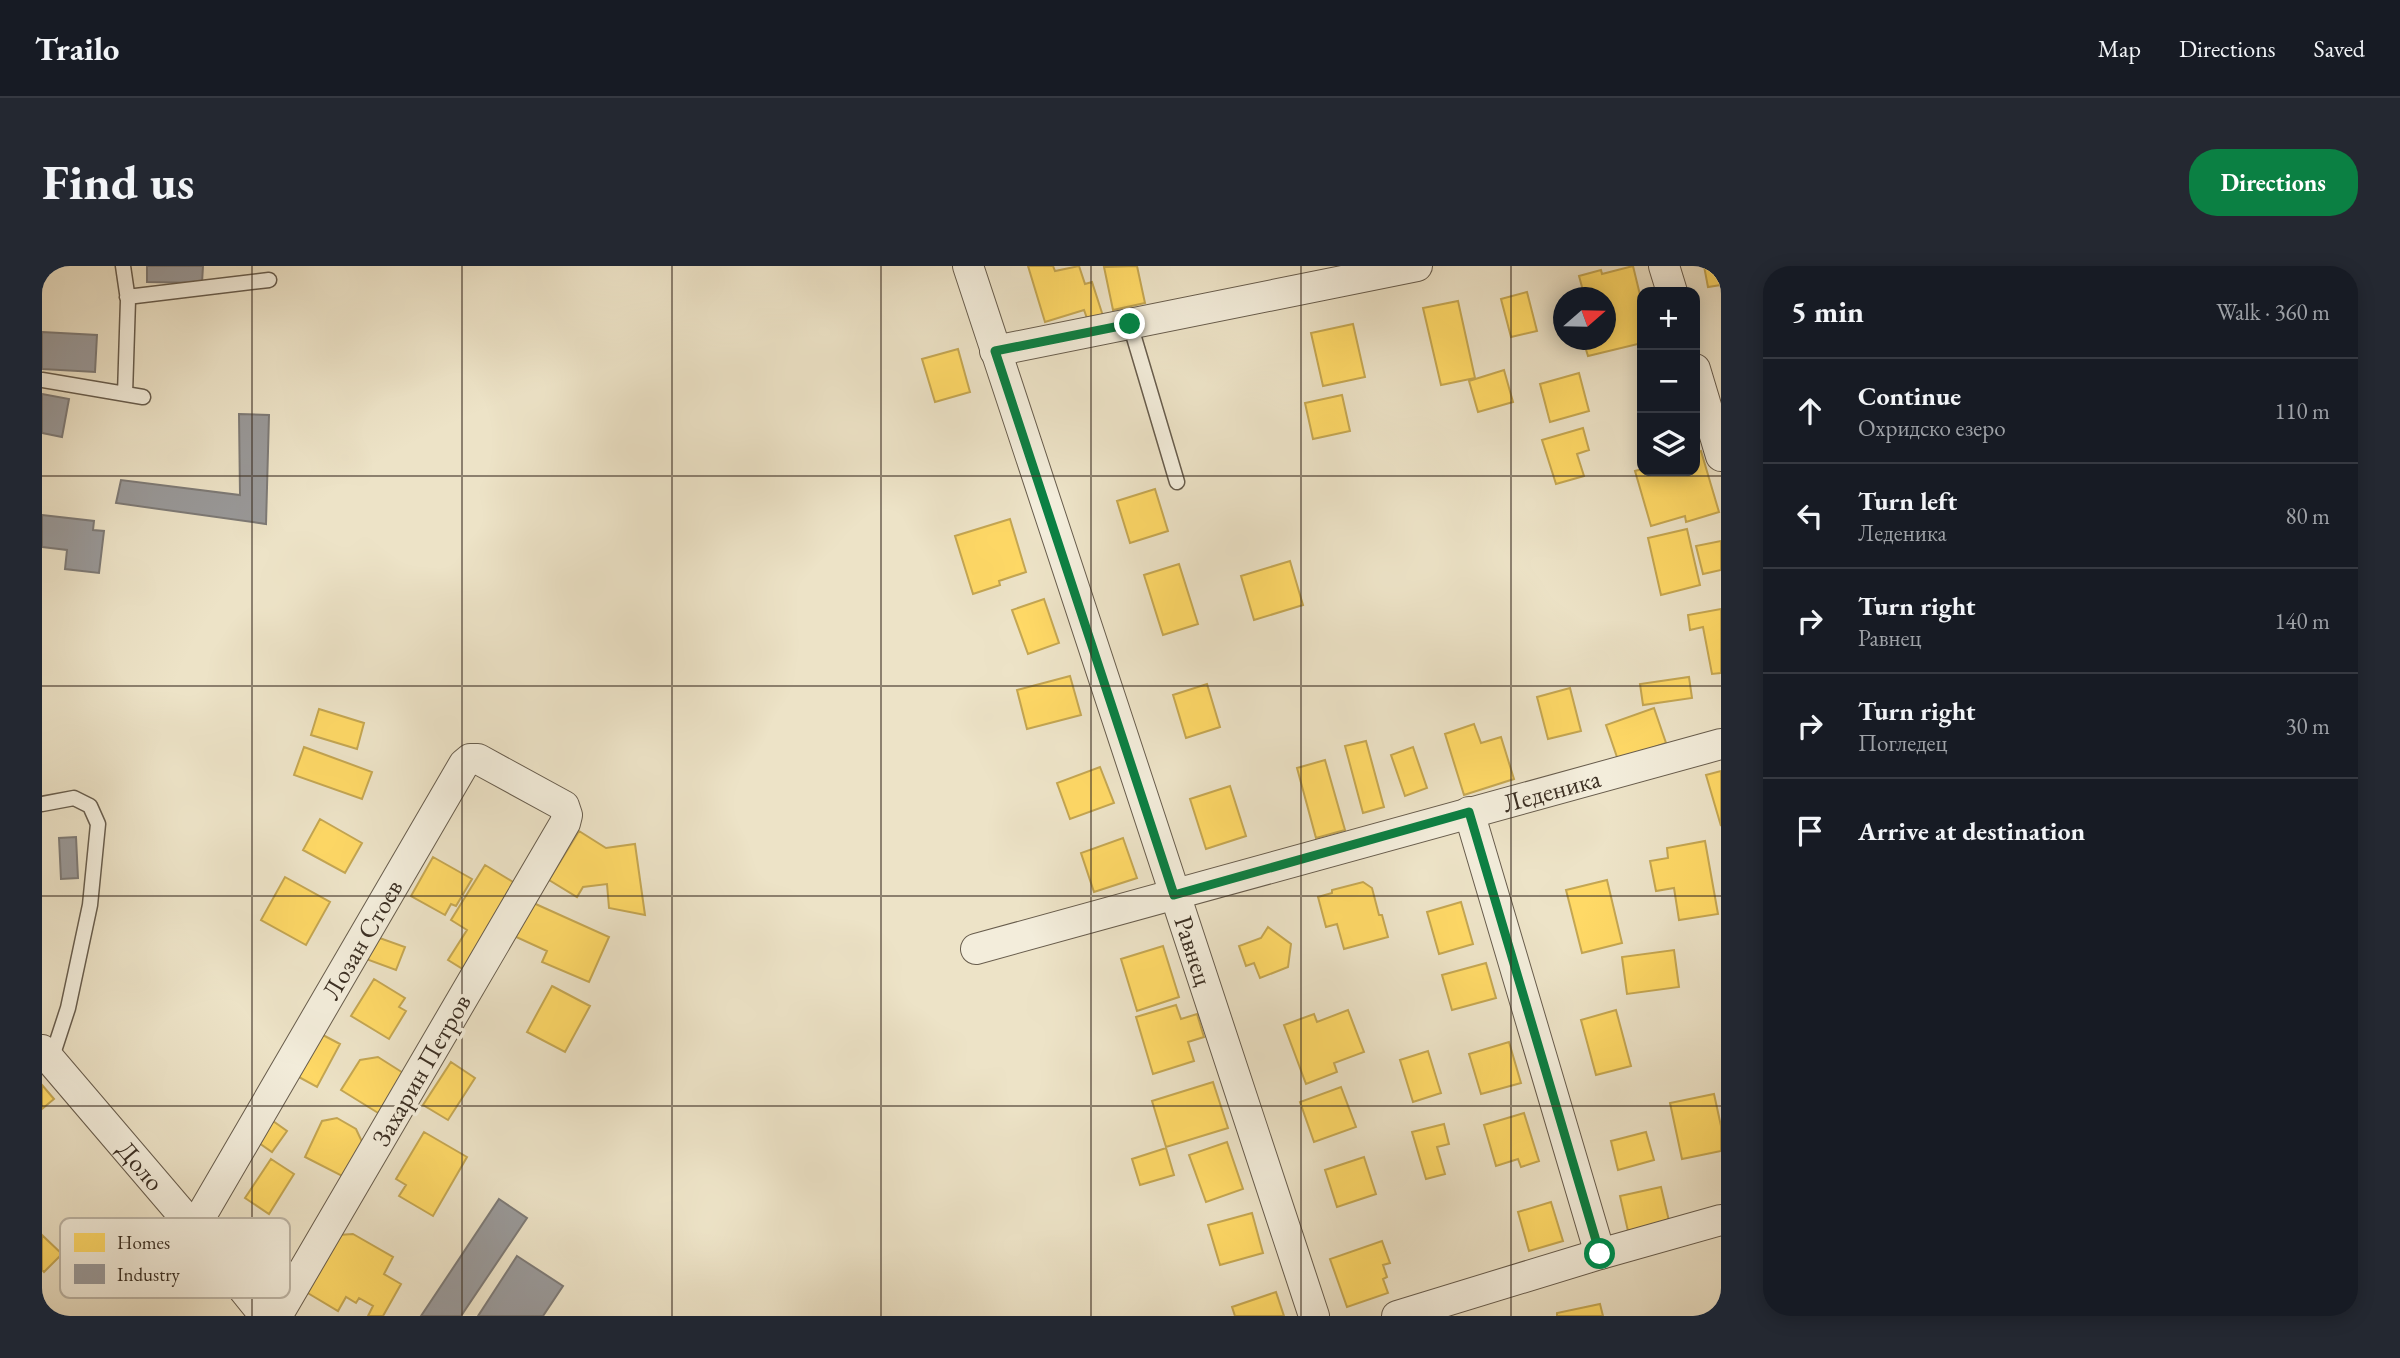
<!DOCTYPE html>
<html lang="en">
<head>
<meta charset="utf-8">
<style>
	body { margin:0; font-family:"EB Garamond",serif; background:#242831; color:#f1f3f6 }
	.controls { position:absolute; right:21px; top:21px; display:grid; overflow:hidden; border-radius:14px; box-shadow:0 4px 18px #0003 }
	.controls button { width:63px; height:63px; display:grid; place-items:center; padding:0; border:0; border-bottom:2px solid #363941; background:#171b24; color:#f1f3f6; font:35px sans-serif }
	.compass { position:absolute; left:1511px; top:21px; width:63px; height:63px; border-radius:50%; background:#171b24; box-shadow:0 4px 18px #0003; rotate:70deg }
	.stop { position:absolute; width:21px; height:21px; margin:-16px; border:5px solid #0b8043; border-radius:50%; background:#fff }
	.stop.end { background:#0b8043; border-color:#fff; box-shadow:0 2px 7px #0008 }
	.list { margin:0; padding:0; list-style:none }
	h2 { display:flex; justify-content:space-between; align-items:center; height:91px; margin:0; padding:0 28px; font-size:30px }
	h2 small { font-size:23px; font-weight:400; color:#9ea1a6 }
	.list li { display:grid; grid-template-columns:46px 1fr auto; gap:21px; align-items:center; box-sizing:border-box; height:105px; padding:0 28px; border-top:2px solid #363941 }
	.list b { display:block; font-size:26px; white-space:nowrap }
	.list p { margin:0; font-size:23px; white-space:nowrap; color:#9ea1a6 }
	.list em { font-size:23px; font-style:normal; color:#9ea1a6 }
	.icon { flex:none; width:38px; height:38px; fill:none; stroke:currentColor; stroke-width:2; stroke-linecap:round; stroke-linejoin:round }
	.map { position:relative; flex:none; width:1679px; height:1050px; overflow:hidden; border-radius:28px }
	header { display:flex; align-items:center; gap:42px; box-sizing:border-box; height:98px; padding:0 35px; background:#171b24; border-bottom:2px solid #363941 }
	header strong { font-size:33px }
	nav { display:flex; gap:38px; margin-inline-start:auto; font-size:24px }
	.intro { display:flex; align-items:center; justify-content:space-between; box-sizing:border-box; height:168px; padding:0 42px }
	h1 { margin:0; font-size:49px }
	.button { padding:18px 32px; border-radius:28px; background:#0b8043; color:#fff; font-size:24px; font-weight:700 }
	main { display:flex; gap:42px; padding:0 42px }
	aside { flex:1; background:#171b24; border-radius:28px; box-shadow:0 4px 18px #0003 }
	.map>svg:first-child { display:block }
	.homes { fill:#ffd966; stroke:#c4a652; stroke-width:2 }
	.industry { fill:#999; stroke:#7d7a76; stroke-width:2 }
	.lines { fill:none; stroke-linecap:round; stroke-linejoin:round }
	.service-casing { stroke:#685d4d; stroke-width:17 }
	.minor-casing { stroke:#685d4d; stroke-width:32 }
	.service { stroke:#f3eddb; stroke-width:14 }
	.minor { stroke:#f3eddb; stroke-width:30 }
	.route { stroke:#0b8043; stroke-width:9 }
	.grid { fill:none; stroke:#3c3024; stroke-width:2; stroke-opacity:0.55 }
	.labels { text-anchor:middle; stroke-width:7; stroke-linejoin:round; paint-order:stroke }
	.street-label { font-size:26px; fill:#3c3024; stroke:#f3eddb }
	.key { fill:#f3eddb; stroke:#bcb4a4; stroke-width:2 }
	.key-label { font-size:19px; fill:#3c3024 }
</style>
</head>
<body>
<header>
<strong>Trailo</strong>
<nav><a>Map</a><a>Directions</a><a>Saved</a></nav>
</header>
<div class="intro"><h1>Find us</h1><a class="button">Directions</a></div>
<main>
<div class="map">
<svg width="1679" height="1050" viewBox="0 0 1679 1050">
	<rect width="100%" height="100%" fill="#ede3c7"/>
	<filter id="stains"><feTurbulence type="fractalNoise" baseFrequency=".00286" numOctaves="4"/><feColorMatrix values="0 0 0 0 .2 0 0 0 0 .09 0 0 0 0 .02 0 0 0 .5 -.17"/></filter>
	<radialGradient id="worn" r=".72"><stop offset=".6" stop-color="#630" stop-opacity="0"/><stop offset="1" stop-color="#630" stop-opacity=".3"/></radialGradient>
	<path class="homes" d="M 986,0 L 1011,0 L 1013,5 L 1037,0 L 1043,18 L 1050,16 L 1061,50 L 1046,55 L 1042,44 L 1003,56 Z
		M 1095,0 L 1103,37 L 1071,44 L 1062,1 Z
		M 1591,0 L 1600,37 L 1600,77 L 1546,90 L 1541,74 L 1563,74 L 1563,32 L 1543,32 L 1537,10 L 1559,4 L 1560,8 Z
		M 1662,0 L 1679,0 L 1679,19 L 1666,21 Z
		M 1485,26 L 1495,65 L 1469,71 L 1459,33 Z
		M 1416,35 L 1433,112 L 1399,119 L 1381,42 Z
		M 1311,58 L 1323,111 L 1281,120 L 1269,67 Z
		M 916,83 L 928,126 L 893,136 L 880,93 Z
		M 1462,104 L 1471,136 L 1436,146 L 1427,115 Z
		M 1537,107 L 1547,145 L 1508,156 L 1498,118 Z
		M 1300,129 L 1308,165 L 1271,173 L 1263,137 Z
		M 1541,162 L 1547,184 L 1535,188 L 1542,210 L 1514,218 L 1500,174 Z
		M 1659,185 L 1677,246 L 1644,256 L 1643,250 L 1609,260 L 1593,205 L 1600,203 L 1653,205 L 1653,187 Z
		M 1113,223 L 1126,265 L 1088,277 L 1075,235 Z
		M 968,253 L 984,306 L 957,315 L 958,319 L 931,328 L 913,270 Z
		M 1645,263 L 1658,319 L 1619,329 L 1606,272 Z
		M 1679,275 L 1679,304 L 1661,308 L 1654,280 Z
		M 1248,295 L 1261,339 L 1212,354 L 1199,310 Z
		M 1137,298 L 1156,358 L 1121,369 L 1102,309 Z
		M 1002,333 L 1017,377 L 986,388 L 970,344 Z
		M 1679,343 L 1679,407 L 1670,408 L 1661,361 L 1648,364 L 1646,349 Z
		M 1028,410 L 1039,449 L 985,463 L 975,424 Z
		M 1647,411 L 1650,432 L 1601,439 L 1598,418 Z
		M 1165,418 L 1178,461 L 1144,472 L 1131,429 Z
		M 1528,422 L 1539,465 L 1506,473 L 1495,431 Z
		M 1612,442 L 1624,477 L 1576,494 L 1564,459 Z
		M 277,443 L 322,457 L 315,483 L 269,469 Z
		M 1432,458 L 1439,477 L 1459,471 L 1472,513 L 1422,529 L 1403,468 Z
		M 1324,475 L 1342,541 L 1321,547 L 1303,480 Z
		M 262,481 L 330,506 L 320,533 L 252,509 Z
		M 1371,481 L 1385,522 L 1363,530 L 1349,489 Z
		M 1283,494 L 1303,564 L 1274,572 L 1255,502 Z
		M 1058,501 L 1072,537 L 1028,553 L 1015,517 Z
		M 1679,505 L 1679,560 L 1664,509 Z
		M 1188,520 L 1204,570 L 1164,583 L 1148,533 Z
		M 278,553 L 320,577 L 303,607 L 261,584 Z
		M 537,565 L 564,582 L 593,578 L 603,649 L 567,642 L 565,618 L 541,621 L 535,631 L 507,614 Z
		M 1081,572 L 1095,612 L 1052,626 L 1039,587 Z
		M 1663,575 L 1676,648 L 1637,654 L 1632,622 L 1614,625 L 1608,595 L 1626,592 L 1625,582 Z
		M 391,591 L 430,613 L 414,640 L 409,638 L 403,649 L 369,630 Z
		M 443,599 L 476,619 L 424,705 L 406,694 L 425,664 L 409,654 Z
		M 243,611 L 288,636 L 264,679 L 219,654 Z
		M 1565,614 L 1580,677 L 1540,687 L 1524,624 Z
		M 1321,616 L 1330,622 L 1337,649 L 1340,649 L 1346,671 L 1302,683 L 1295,658 L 1284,661 L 1276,631 L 1290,627 L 1290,624 Z
		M 487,635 L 567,671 L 547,716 L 500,696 L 505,685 L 472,670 Z
		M 1419,636 L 1431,678 L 1397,688 L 1385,646 Z
		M 1226,661 L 1249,678 L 1246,701 L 1218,712 L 1212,697 L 1204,700 L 1197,680 L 1219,672 Z
		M 332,670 L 363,681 L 354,704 L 324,693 Z
		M 1121,680 L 1137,731 L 1095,745 L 1079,693 Z
		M 1632,684 L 1637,721 L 1585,728 L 1580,691 Z
		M 1444,697 L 1454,732 L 1410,744 L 1400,709 Z
		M 332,713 L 363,732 L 357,741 L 364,745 L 347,773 L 309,750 Z
		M 510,720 L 548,740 L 523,786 L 485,766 Z
		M 1134,739 L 1139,753 L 1155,748 L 1162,771 L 1146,776 L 1152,795 L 1111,808 L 1094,751 Z
		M 1306,744 L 1322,786 L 1292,797 L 1295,806 L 1264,818 L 1242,759 L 1272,748 L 1275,756 Z
		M 1574,744 L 1589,800 L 1554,809 L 1539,754 Z
		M 279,768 L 298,778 L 275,821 L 255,810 Z
		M 1467,776 L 1479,817 L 1439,828 L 1427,788 Z
		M 1386,785 L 1399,827 L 1371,836 L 1358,794 Z
		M 336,791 L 366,810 L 341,850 L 299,824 L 318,794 Z
		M 409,796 L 433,812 L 406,854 L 381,839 Z
		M 1171,816 L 1186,862 L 1124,881 L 1110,835 Z
		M 0,819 L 12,833 L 0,843 Z
		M 1299,821 L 1314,861 L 1272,876 L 1258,836 Z
		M 1672,828 L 1679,860 L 1679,885 L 1640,893 L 1628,837 Z
		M 1482,847 L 1497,895 L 1479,901 L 1476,893 L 1454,900 L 1442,859 Z
		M 295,852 L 314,863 L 322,880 L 306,913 L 263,891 L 280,855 Z
		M 231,855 L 245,865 L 230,886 L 217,877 Z
		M 1402,858 L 1407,878 L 1395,881 L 1403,908 L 1384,913 L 1370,866 Z
		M 382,866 L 425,891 L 391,950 L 357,930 L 364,919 L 354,913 Z
		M 1604,866 L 1612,894 L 1576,904 L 1569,875 Z
		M 1185,876 L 1201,923 L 1164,936 L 1147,889 Z
		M 1124,882 L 1132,909 L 1098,919 L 1090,893 Z
		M 1322,891 L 1334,928 L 1295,941 L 1283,904 Z
		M 229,893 L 252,908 L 227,948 L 203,932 Z
		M 1619,921 L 1627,955 L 1586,965 L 1578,930 Z
		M 1509,936 L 1521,975 L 1487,985 L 1476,946 Z
		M 1210,947 L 1221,987 L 1178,999 L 1166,959 Z
		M 311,968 L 351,991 L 342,1008 L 359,1018 L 341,1050 L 326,1050 L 331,1040 L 317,1032 L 314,1037 L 304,1031 L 296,1045 L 264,1026 L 296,969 Z
		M 0,969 L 20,988 L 2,1006 L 0,1004 Z
		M 1340,975 L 1348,997 L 1341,999 L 1345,1011 L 1341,1013 L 1346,1027 L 1305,1041 L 1288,993 Z
		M 1234,1026 L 1242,1050 L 1193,1050 L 1190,1041 Z
		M 1558,1038 L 1561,1050 L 1515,1050 L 1515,1047 Z"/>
	<path class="industry" d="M 105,0 L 161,0 L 160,17 L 105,16 Z
		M 0,66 L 55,69 L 53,106 L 0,103 Z
		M 0,128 L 27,133 L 20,171 L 0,167 Z
		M 197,148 L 227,149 L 224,258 L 74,237 L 79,214 L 198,229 Z
		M 0,249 L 52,255 L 51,264 L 62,265 L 57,307 L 23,303 L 25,284 L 0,281 Z
		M 34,571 L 36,612 L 19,613 L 17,572 Z
		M 457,933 L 485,952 L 419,1050 L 379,1050 Z
		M 475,990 L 521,1020 L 501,1050 L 436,1050 Z"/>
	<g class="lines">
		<defs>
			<path id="service" d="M 81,0 L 86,34 L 83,128
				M 85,31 L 227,14
				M 1088,58 L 1135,216
				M 0,114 L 101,131
				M 0,538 L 32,532 L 48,540 L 56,558 L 48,639 L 26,742 L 9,794"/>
			<g id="minor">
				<path id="s1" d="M 926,0 L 1272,1050"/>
				<path d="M 1622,0 L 1630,26"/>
				<path d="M 953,85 L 1375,0"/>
				<path d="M 1653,103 L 1679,190"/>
				<path d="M 1427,546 L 1558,988"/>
				<path id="s2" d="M 934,683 L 1679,478"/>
				<path id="s3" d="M 0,784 L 152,962 L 223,1050"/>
				<path id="s4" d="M 152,962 L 422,498 L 428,493 L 436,493 L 522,540 L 525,549 L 523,557 L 235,1050"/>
				<path d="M 1355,1050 L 1558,988 L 1679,954"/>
			</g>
		</defs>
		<use href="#service" class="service-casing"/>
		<use href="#minor" class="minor-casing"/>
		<use href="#service" class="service"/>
		<use href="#minor" class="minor"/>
	</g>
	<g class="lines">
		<path class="route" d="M 1088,58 L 953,85 L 1132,629 L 1427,546 L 1558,988"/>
	</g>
	<path class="grid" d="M 210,0 L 210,1050M 420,0 L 420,1050M 630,0 L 630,1050M 839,0 L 839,1050M 1049,0 L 1049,1050M 1259,0 L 1259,1050M 1469,0 L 1469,1050M 0,210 L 1679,210M 0,420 L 1679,420M 0,630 L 1679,630M 0,840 L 1679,840"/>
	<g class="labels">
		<g class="street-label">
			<text dy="9" stroke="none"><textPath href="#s2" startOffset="597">Леденика</textPath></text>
			<text dy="9" stroke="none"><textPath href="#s4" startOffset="334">Лозан Стоев</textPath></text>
			<text dy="9" stroke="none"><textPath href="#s1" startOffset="721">Равнец</textPath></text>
			<text transform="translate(379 804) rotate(-60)" y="9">Захарин Петров</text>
			<text dy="9" stroke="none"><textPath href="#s3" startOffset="152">Доло</textPath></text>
		</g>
	</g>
	<rect x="18" y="952" width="230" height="80" rx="10" class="key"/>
	<rect x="32" y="967" width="31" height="19" fill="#ffd966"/>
	<rect x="32" y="998" width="31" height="20" fill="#999"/>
	<g class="key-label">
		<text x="75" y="983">Homes</text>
		<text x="75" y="1015">Industry</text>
	</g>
	<rect width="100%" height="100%" filter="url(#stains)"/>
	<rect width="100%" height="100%" fill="url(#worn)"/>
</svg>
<div class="controls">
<button>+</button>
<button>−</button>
<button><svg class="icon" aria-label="layers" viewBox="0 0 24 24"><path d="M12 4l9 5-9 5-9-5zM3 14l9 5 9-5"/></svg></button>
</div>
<svg class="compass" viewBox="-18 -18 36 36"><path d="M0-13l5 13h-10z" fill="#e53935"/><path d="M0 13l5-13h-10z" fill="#9ea1a6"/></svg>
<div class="stop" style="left:1558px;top:988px"></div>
<div class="stop end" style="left:1088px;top:58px"></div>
</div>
<aside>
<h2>5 min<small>Walk · 360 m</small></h2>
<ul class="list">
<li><svg class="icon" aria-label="ahead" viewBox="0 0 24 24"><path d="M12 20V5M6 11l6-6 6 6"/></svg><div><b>Continue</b><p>Охридско езеро</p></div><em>110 m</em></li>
<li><svg class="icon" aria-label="left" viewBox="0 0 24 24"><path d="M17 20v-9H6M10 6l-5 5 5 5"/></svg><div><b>Turn left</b><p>Леденика</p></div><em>80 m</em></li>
<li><svg class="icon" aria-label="right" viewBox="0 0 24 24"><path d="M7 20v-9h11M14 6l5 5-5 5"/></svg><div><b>Turn right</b><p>Равнец</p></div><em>140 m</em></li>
<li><svg class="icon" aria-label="right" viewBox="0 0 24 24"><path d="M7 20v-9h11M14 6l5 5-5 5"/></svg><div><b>Turn right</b><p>Погледец</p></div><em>30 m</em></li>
<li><svg class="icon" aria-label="arrive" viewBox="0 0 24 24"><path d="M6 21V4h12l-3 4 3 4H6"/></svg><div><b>Arrive at destination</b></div></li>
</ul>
</aside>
</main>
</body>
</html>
